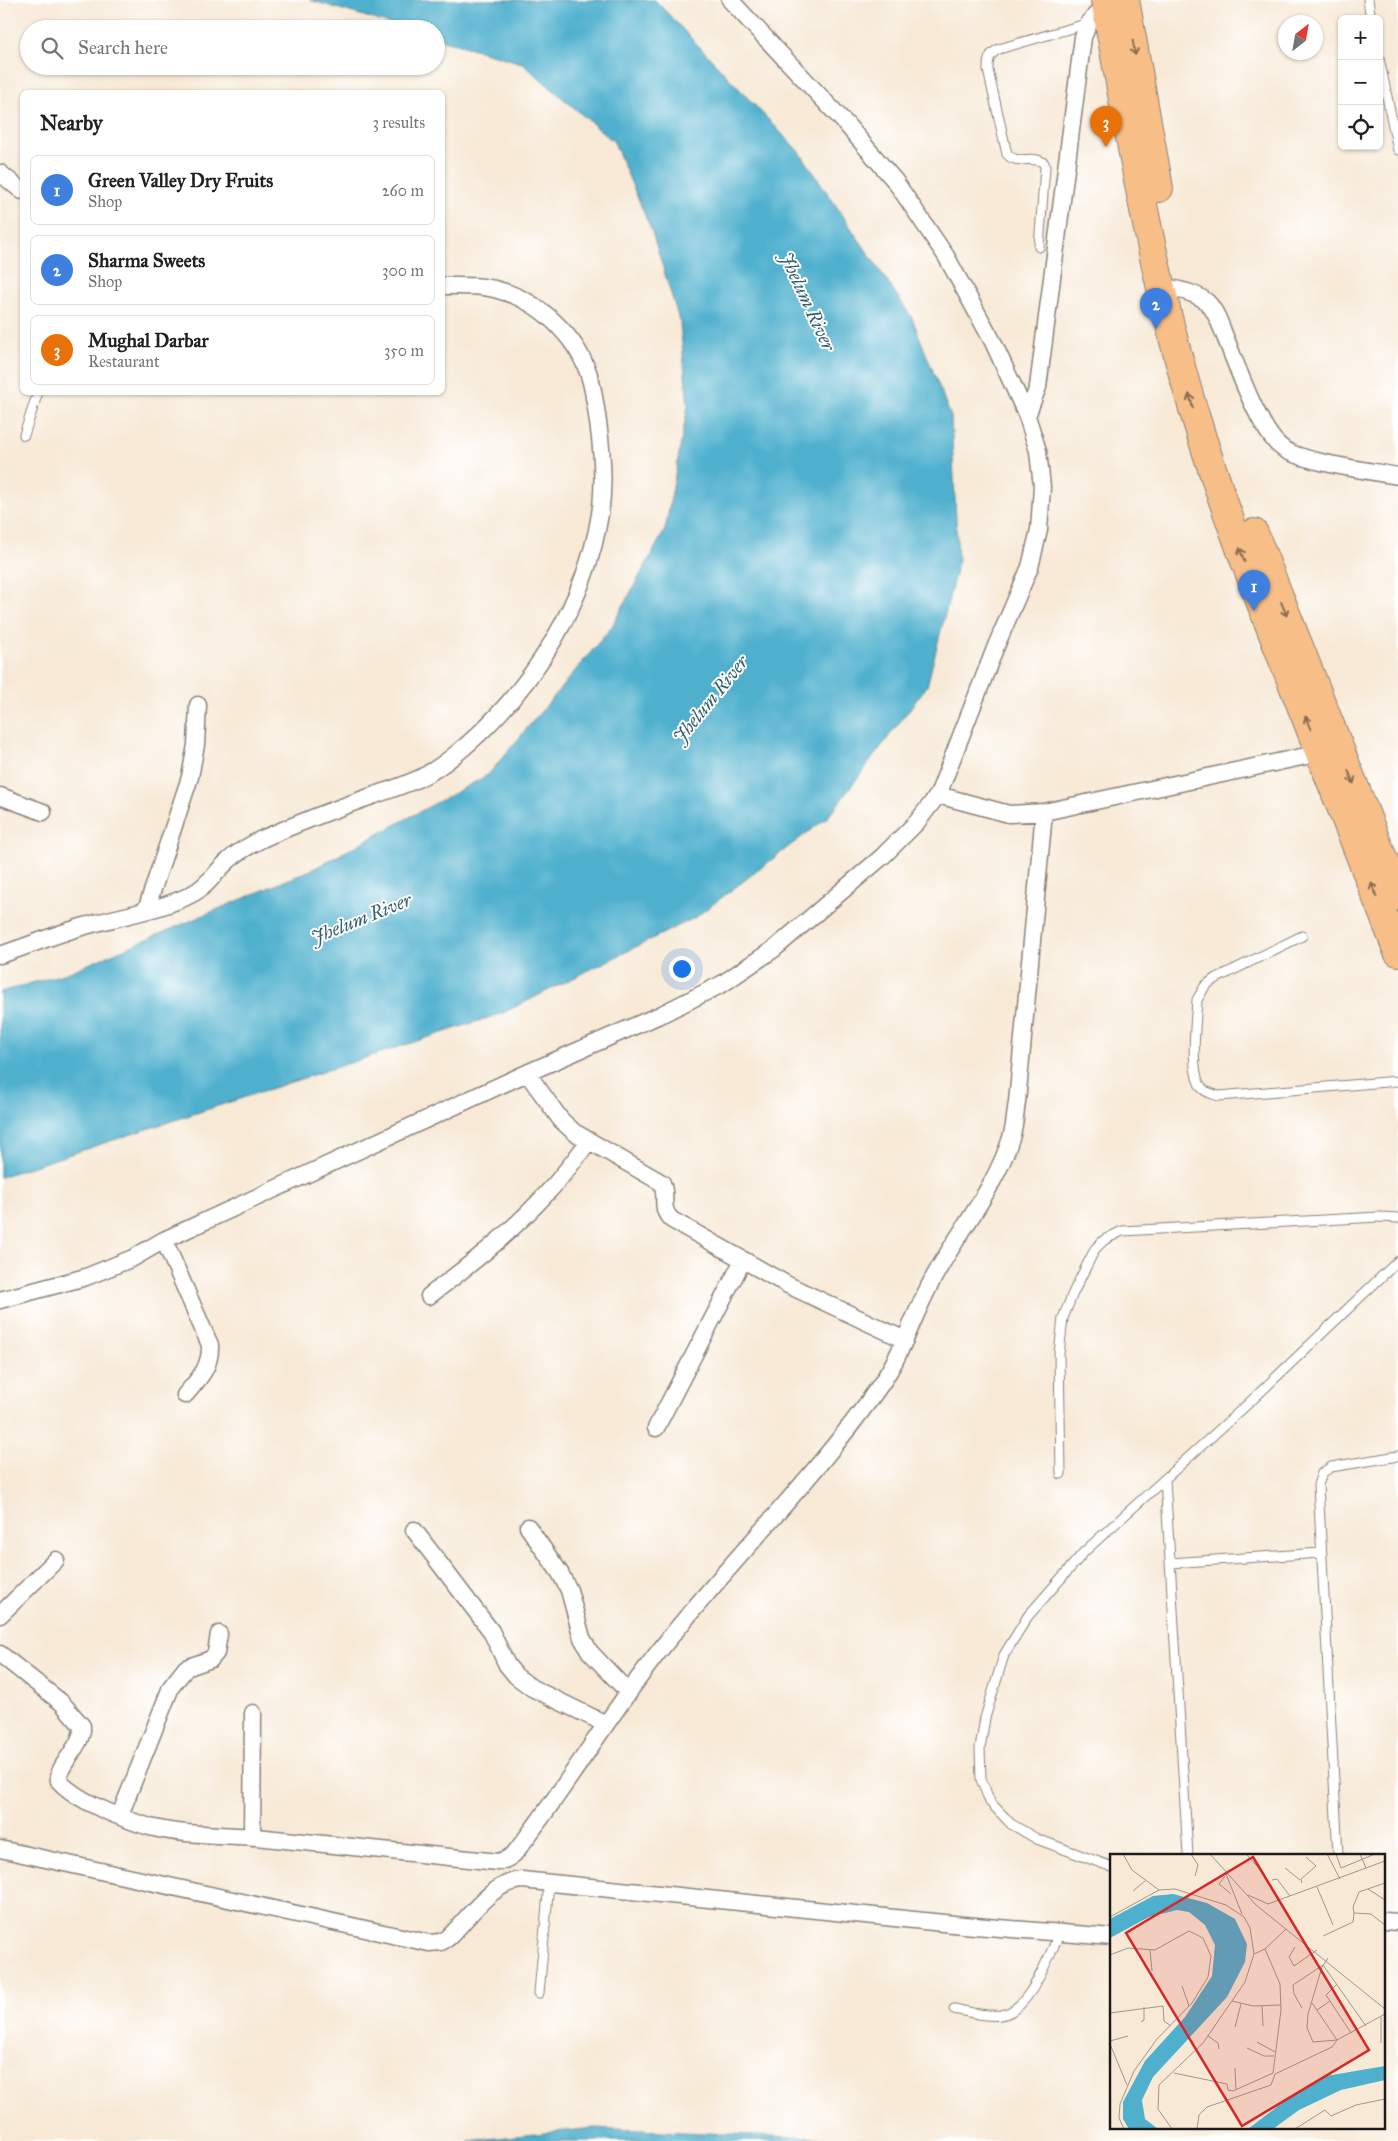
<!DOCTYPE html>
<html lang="en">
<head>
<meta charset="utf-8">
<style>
	body { margin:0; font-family:"IM FELL Great Primer",serif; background:#f2f2f2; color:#202124 }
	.controls { position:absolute; right:15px; top:15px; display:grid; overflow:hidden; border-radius:8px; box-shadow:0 1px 4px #0004 }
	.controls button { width:45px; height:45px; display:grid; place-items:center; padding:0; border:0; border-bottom:1px solid #e0e0e0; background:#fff; color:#202124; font:25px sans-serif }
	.compass { position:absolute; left:1278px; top:15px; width:45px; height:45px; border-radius:50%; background:#fff; box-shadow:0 1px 4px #0004; rotate:31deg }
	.you { position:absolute; left:681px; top:968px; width:18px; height:18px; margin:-12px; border:4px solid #fff; border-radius:50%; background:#1a73e8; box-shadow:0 0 0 8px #1a73e833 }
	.badge { display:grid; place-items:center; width:32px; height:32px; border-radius:50%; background:#2563eb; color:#fff; font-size:16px; font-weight:700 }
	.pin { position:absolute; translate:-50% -41px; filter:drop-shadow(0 1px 2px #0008) }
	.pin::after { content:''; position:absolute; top:26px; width:18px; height:15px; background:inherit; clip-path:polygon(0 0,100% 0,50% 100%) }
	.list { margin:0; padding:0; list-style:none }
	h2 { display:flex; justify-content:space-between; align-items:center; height:65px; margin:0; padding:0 20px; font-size:21px }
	h2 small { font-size:16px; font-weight:400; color:#757577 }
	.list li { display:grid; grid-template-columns:32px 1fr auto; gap:15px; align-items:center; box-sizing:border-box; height:70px; margin:0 10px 10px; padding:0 10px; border:1px solid #e0e0e0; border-radius:8px }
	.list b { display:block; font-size:19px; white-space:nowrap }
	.list p { margin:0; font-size:16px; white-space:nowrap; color:#757577 }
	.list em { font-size:16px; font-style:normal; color:#757577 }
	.icon { flex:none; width:28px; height:28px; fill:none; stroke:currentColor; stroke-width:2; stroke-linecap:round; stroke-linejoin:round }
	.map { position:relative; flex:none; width:1398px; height:2141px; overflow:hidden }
	.search { position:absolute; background:#fff; box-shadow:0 1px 4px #0004; left:20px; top:20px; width:425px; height:55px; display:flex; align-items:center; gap:12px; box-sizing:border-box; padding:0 18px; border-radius:28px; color:#757577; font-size:19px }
	.panel { position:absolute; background:#fff; box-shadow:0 1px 4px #0004; left:20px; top:90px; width:425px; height:305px; border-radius:8px }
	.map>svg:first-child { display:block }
	.water { fill:#4fb0ce; stroke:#366675 }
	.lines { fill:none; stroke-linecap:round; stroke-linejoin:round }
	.service-casing { stroke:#8a8279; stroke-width:11 }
	.minor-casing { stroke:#8a8279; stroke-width:19 }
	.trunk-casing { stroke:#8a8279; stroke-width:30 }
	.service { stroke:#fff; stroke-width:9 }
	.minor { stroke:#fff; stroke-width:16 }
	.trunk { stroke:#f7be88; stroke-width:28 }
	.oneway { stroke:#8a6d52 }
	.labels { text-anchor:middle; stroke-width:4; stroke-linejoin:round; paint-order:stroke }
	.water-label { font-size:19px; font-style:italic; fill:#335f6c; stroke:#fff }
	.inset-road { fill:none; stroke:#9f978c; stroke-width:1 }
	.view { fill:#d62828; fill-opacity:0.15; stroke:#d62828; stroke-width:2.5 }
	.inset-edge { fill:none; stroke:#1c1c1c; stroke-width:2.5 }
</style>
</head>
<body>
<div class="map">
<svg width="1398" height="2141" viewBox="0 0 1398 2141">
	<rect width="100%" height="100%" fill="#fff"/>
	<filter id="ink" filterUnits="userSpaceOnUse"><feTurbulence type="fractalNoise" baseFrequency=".02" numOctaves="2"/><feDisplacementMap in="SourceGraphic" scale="10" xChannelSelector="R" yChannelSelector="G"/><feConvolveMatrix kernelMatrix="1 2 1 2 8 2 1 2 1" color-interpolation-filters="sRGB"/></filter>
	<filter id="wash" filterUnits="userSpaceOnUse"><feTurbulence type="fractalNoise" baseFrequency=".0096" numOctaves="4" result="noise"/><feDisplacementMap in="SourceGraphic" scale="20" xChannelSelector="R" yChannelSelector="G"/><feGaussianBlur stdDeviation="1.12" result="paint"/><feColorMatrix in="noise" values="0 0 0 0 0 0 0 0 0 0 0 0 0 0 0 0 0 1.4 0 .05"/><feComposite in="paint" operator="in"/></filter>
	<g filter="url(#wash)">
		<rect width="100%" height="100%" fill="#f7e9d6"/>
		<path class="water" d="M 310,0 L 655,0 L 801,154 L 912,318 L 951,417 L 958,562 L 927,686 L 828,817 L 696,917 L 503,1013 L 0,1177 L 0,992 L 67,973 L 313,869 L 488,775 L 611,628 L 665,530 L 688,405 L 680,323 L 652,232 L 614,142 L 522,63 L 436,38 L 436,29 L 407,29 Z
			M 594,2128 L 887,2141 L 468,2141 Z"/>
	</g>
	<g filter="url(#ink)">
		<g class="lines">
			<defs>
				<path id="service" d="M 1368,0 L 1371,19
					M 1379,58 L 1398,150
					M 1039,247 L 1045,167 L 1044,163 C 1032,154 1017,166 1007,154 L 988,70 C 988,59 989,54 999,49 L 1089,23
					M 24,435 L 38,392
					M 1302,936 L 1213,980 L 1205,986 L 1197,1000 C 1196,1020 1189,1073 1202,1088 C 1206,1093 1213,1094 1219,1096 L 1398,1081
					M 1061,1474 L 1059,1354 L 1063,1318 L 1073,1293 L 1095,1249 L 1104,1240 L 1122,1231 L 1379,1217 L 1398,1218
					M 1165,1479 L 1188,1855
					M 1170,1563 L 1321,1553
					M 1338,1855 L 1318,1485 L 1322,1473 L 1331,1467 L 1398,1456
					M 1112,1867 L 1037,1839 L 1011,1824 L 990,1802 L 981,1779 L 980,1748 L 985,1718 L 1004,1655 L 1028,1616 L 1085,1551 L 1251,1401 L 1398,1261
					M 539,1993 L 549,1883
					M 954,2009 C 969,2012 986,2017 1001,2015 C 1030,2011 1048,1956 1060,1933"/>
				<path id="minor" d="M 0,173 L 22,191
					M 1161,286 C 1176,289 1195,292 1207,302 C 1217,312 1221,327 1226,339 C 1237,366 1259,430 1281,447 C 1298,462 1372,471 1398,476
					M 1027,416 L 1038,387 L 1083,37 L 1089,23 L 1106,3
					M 938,795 L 1009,814 L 1044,812 L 1320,753
					M 0,796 L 43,812
					M 146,910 L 190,777 L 196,745 L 198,705
					M 0,955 C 28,946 56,934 85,926 C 116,917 165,909 192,894 C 208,886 216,871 229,860 C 239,851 250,845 262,839 C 298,823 335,809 372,796 C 391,789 411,784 429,773 C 444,765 456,754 469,743 C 535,684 586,602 600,514 C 606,474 600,430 593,391 C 585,344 544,302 498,290 C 480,285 461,286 442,286
					M 527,1073 L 561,1120 L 574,1132 L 662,1183 C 668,1197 659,1209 672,1220 L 788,1285 L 905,1340
					M 164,1240 L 210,1345 C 211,1367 199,1379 185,1395
					M 429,1296 C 471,1264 512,1232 548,1192 C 563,1176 576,1158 589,1141
					M 0,1300 L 86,1277 L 133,1258 L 164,1240 L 527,1073 L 662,1014 L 722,984 L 774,949 L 883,856 L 917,822 L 938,795 L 996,646 L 1030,567 L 1039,530 L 1042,487 L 1038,451 L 1027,416 L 993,342 L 946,256 L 895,181 L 847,125 L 730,0
					M 656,1428 L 743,1260
					M 528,1527 L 560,1573 L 569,1590 L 582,1638 L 590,1652 L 629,1693
					M 414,1530 L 491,1631 L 507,1665 L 516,1676 L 532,1688 L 606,1724
					M 0,1615 L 56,1560
					M 0,1654 L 62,1703 L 82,1726 C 84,1746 56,1765 59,1781 C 78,1802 123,1819 150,1827 C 185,1836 221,1834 256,1837 C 337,1846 418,1854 498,1862 L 507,1859 L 514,1854 C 567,1787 610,1712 664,1645 C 734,1557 816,1477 881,1384 C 905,1349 916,1306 938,1270 C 963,1226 996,1186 1011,1138 C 1015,1126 1015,1113 1017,1102 L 1044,812
					M 120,1815 L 171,1687 L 186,1668 L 211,1659 L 216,1653 L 219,1634
					M 252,1837 L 253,1713
					M 0,1849 L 429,1943 L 441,1942 L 448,1938 C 469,1918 491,1882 522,1880 L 963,1925 L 1112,1937
					M 1384,1921 L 1398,1922"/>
				<path id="trunk" d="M 1105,0 C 1130,138 1153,278 1194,412 C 1229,528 1275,639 1319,751 C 1346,818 1372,885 1398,952
					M 1125,0 L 1159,188
					M 1254,533 L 1398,896"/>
			</defs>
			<use href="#service" class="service-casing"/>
			<use href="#minor" class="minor-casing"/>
			<use href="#trunk" class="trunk-casing"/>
			<use href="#service" class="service"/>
			<use href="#minor" class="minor"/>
			<use href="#trunk" class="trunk"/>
		</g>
		<defs><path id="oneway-shaft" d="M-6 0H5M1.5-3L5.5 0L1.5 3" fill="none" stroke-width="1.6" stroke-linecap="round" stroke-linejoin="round" transform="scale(1.25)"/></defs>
		<g class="oneway">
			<use href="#oneway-shaft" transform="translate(1134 48) rotate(80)"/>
			<use href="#oneway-shaft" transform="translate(1191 401) rotate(-105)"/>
			<use href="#oneway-shaft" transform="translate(1242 555) rotate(-110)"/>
			<use href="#oneway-shaft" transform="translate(1284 609) rotate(68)"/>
			<use href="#oneway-shaft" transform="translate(1308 723) rotate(-112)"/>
			<use href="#oneway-shaft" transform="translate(1351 777) rotate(68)"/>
			<use href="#oneway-shaft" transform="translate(1374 890) rotate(-111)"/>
		</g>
	</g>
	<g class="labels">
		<g class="water-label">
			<text transform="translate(808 301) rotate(65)" y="7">Jhelum River</text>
			<text transform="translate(710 699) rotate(-51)" y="7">Jhelum River</text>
			<text transform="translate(361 918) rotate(-22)" y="7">Jhelum River</text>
		</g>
	</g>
	<g transform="translate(1110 1854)">
		<rect width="275" height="275" fill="#f7e9d6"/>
		<path d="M 63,40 L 97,49 L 125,65 L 137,90 L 135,108 L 117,143 L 43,223 L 32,246 L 35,265 L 48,275 L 19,275 L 13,265 L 13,248 L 35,207 L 75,163 L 102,122 L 105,91 L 95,71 L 79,58 L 67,56 L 39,63 L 0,84 L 0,65 L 43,42 ZM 275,212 L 275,226 L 231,236 L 189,256 L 163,275 L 138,275 L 185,239 L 216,222 Z" fill="#4fb0ce"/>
		<path class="inset-road" d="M 13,0 L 22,16 L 49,36M 81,0 L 88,11 L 85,22M 100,0 L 146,51 L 275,155M 136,0 L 155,21M 217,0 L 230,25M 226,0 L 231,14 L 265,0M 250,0 L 256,14M 175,14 L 190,26M 116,20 L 132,60M 115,22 L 109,30 L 121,40M 162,26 L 167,25 L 180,42M 192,29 L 191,25 L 206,12 L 196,3M 275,29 L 249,38 L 243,53 L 244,59 L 261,60 L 275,71M 207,33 L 223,71M 258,35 L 275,46M 23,37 L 35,27M 138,41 L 158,50 L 275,7M 0,63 L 49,36 L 65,35 L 116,51 L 134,63 L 140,74 L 144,100 L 135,128 L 93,189 L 49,231 L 48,255 L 62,275M 213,82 L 243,68 L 244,59M 185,93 L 179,103 L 184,112 L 207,96M 40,96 L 42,117M 144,100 L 155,95 L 176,75M 0,101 L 18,94 L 45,96 L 79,77 L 93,84 L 101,102 L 98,123 L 82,149 L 47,185 L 24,217 L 10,250 L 9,264 L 14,275M 227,130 L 216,141 L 241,179M 72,132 L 79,152M 122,147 L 143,152 L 171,151M 202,149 L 227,186 L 203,188 L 197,174 L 198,160 L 212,113 L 218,104M 152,152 L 153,172M 192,154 L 184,140 L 183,131 L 213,111 L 256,172M 207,156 L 220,147M 0,159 L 53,152 L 54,167 L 61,172M 271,163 L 271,189M 31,168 L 34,166 L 34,153M 125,173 L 131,150M 98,182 L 108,189 L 109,195M 0,187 L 18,182M 147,188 L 165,198M 0,190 L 17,231M 137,194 L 154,202 L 164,202M 125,214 L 126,236M 64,219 L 117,230 L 118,236 L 123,237 L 163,219 L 171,156 L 170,130 L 155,95M 87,275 L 89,261 L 97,253 L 161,231 L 165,220 L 222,193 L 227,186 L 275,160M 185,275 L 215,256 L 221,262 L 246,251 L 275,245"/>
		<path class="view" d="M 143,3 L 259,196 L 132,272 L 16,79 Z"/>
		<rect width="275" height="275" class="inset-edge"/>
	</g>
</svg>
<div class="controls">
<button>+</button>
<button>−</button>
<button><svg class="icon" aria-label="locate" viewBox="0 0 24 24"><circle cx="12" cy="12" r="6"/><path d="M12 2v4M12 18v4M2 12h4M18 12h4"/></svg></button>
</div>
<svg class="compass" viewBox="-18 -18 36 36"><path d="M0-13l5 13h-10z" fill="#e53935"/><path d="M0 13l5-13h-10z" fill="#757577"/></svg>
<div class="you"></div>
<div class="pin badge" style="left:1254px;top:611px;background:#3f7fe0">1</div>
<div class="pin badge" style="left:1156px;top:329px;background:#3f7fe0">2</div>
<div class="pin badge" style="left:1106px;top:147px;background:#e8710a">3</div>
<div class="search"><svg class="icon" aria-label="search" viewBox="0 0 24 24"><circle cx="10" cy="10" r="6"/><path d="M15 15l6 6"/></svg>Search here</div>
<section class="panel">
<h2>Nearby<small>3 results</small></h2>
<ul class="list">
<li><span class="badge" style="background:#3f7fe0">1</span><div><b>Green Valley Dry Fruits</b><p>Shop</p></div><em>260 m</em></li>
<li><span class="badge" style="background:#3f7fe0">2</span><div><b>Sharma Sweets</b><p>Shop</p></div><em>300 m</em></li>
<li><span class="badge" style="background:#e8710a">3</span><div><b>Mughal Darbar</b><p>Restaurant</p></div><em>350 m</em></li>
</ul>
</section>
</div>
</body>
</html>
